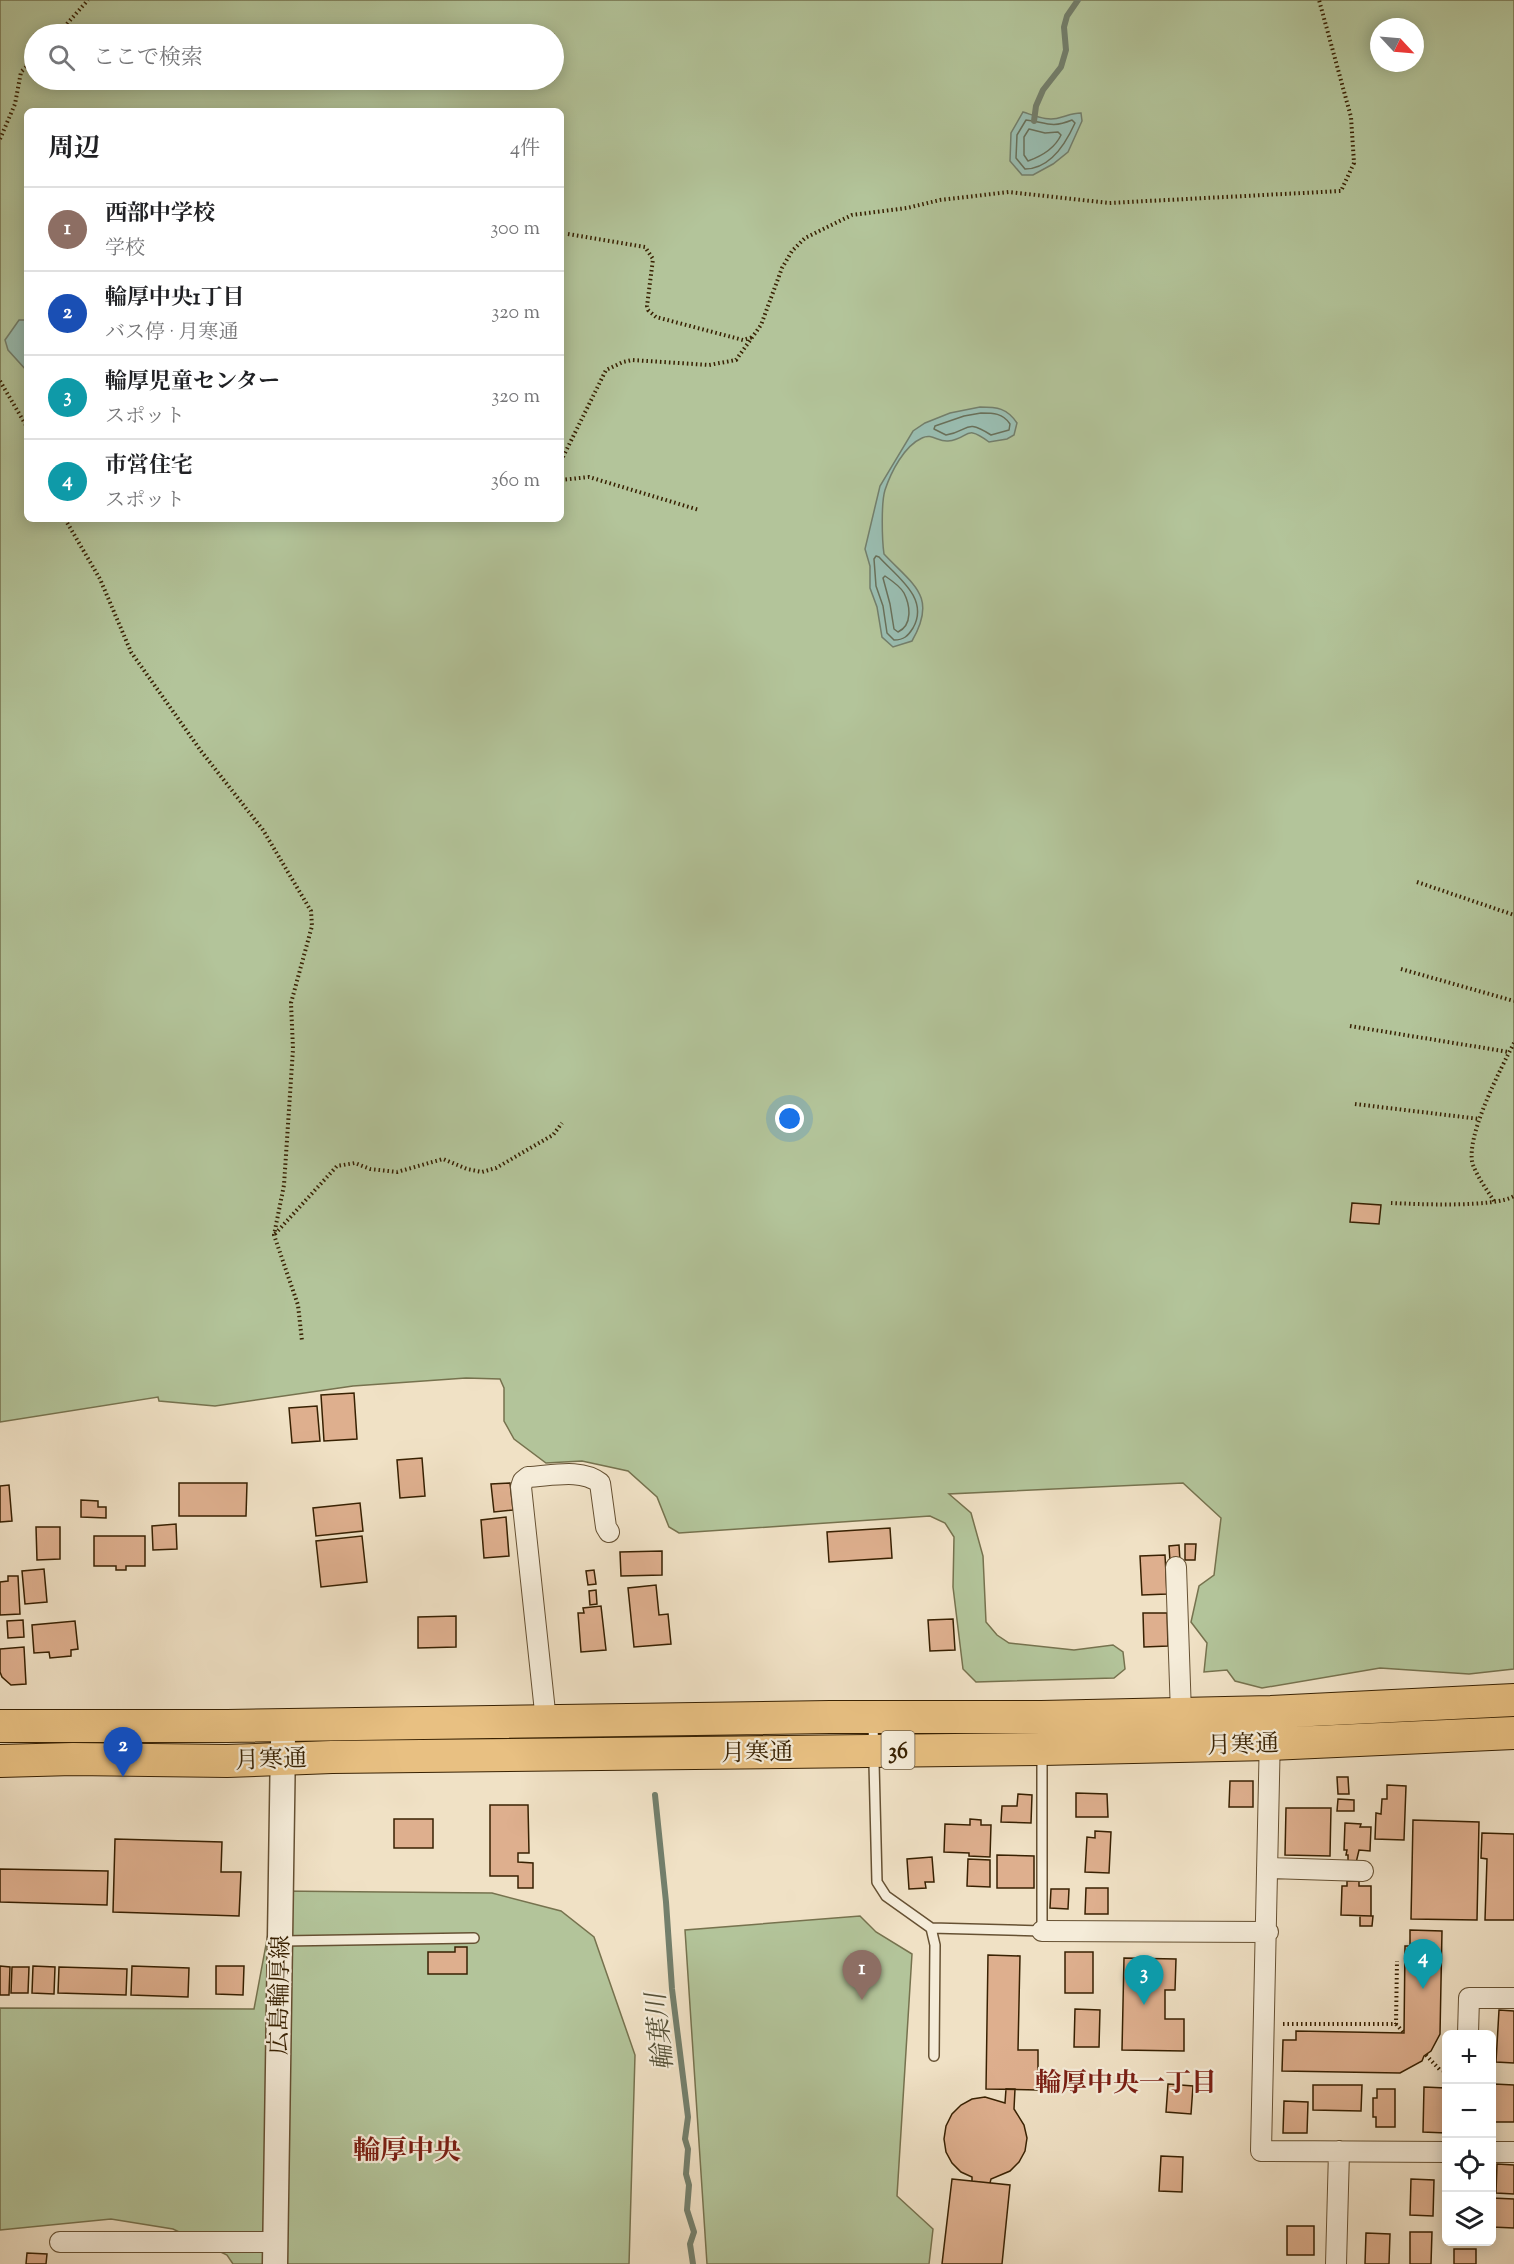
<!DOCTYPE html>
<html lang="ja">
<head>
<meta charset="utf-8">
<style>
	body { margin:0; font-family:"Sorts Mill Goudy","Noto Serif JP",serif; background:#f6f6f6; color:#202124 }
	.controls { position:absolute; right:18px; bottom:18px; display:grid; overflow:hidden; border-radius:9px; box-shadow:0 3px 15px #0003 }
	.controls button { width:54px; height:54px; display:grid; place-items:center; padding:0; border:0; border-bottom:2px solid #e0e0e0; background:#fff; color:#202124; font:30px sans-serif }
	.compass { position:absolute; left:1370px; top:18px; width:54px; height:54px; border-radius:50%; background:#fff; box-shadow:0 3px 15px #0003; rotate:116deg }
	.you { position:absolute; left:790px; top:1119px; width:21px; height:21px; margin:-15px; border:4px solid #fff; border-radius:50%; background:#1a73e8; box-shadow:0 0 0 9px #1a73e833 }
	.badge { display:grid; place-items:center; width:39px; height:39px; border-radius:50%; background:#8f2418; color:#fff; font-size:20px; font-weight:700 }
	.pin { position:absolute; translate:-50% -50px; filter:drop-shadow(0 2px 3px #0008) }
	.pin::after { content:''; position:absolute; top:32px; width:21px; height:18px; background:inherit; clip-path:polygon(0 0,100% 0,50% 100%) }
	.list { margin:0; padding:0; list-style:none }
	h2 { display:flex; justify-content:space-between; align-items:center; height:78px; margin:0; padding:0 24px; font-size:26px }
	h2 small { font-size:20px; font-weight:400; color:#757577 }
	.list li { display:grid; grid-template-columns:39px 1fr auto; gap:18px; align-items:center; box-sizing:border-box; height:84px; padding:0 24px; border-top:2px solid #e0e0e0 }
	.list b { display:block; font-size:22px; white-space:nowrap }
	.list p { margin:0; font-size:20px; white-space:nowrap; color:#757577 }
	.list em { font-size:20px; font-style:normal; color:#757577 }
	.icon { flex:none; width:33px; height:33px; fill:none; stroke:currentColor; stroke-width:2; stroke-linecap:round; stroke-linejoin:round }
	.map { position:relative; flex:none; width:1514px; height:2264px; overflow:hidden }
	.search { position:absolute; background:#fff; box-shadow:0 3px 15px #0003; left:24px; top:24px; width:540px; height:66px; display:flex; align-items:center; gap:15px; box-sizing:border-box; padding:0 21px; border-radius:33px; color:#757577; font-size:22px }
	.panel { position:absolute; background:#fff; box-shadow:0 3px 15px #0003; left:24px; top:108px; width:540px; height:414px; border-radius:9px }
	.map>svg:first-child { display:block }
	.green { fill:#b3c49a; stroke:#76724e; stroke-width:1.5; fill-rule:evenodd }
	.water { fill:#9abeb2; stroke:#737f6c; stroke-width:1.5 }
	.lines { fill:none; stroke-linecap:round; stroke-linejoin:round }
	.shore { stroke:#69705a; stroke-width:1.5 }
	.stream { stroke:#737f6c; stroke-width:6 }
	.building { fill:#deaf8e; stroke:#382102; stroke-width:1.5 }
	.service-casing { stroke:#665133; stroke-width:12 }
	.minor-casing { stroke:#665133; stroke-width:22 }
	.tertiary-casing { stroke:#665133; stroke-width:27 }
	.trunk-casing { stroke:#382102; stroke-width:34 }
	.path { stroke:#382102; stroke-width:4; stroke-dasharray:1.5 3; stroke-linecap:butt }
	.service { stroke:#f5ecd9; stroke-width:9 }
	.minor { stroke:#f5ecd9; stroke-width:20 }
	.tertiary { stroke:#f5ecd9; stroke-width:24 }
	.trunk { stroke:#e8c082; stroke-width:32 }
	.labels { text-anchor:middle; stroke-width:4.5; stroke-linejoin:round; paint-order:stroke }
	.shield { fill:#f5ecd9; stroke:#715e42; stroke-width:1.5 }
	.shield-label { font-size:22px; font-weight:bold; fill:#382102 }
	.street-label { font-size:24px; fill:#382102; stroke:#f5ecd9 }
	.water-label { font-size:26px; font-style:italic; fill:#555037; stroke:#f5ecd9 }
	.neighbourhood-label { font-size:26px; font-weight:bold; fill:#7a1f14; stroke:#f5ecd9 }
	.quarter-label { font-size:27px; font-weight:bold; fill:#7a1f14; stroke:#f5ecd9 }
</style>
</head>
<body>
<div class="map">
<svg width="1514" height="2264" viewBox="0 0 1514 2264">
	<rect width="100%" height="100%" fill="#f0e1c5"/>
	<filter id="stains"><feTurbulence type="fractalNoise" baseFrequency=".00333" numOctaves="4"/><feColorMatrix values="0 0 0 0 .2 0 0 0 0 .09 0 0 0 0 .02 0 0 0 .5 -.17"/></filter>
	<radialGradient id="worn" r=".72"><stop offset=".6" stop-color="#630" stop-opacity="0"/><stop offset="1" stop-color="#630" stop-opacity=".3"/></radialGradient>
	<path class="green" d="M 0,0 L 1514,0 L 1514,1669 L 1469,1674 L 1380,1668 L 1262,1688 L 1235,1681 L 1227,1670 L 1204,1672 L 1207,1643 L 1191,1622 L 1199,1586 L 1214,1575 L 1221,1518 L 1183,1483 L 949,1494 L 971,1513 L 983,1556 L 986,1622 L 997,1635 L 1009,1643 L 1074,1650 L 1113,1645 L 1123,1652 L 1125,1669 L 1114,1678 L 976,1682 L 963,1669 L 953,1587 L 954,1537 L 945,1523 L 930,1516 L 679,1533 L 669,1527 L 657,1497 L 628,1471 L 582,1461 L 546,1463 L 514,1439 L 504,1421 L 504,1388 L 500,1379 L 466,1378 L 353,1386 L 215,1406 L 159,1401 L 158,1397 L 0,1422 ZM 1379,27 L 1415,27 L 1415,63 L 1379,63 ZM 34,34 L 554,34 L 554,80 L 34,80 ZM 27,111 L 561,111 L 561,519 L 27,519 Z
		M 276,1891 L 492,1893 L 561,1911 L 594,1937 L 635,2055 L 629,2264 L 233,2264 L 227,2255 L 173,2229 L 111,2219 L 0,2230 L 0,2008 L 254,2009 Z
		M 860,1916 L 876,1932 L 912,1954 L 897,2196 L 933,2229 L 929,2264 L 707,2264 L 685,1930 Z"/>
	<path class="water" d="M 1023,112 C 1036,116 1048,122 1062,117 C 1069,115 1073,113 1081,113 L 1082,121 L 1068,152 L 1053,164 L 1033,175 L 1022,175 L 1010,161 L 1011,133 Z
		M 19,320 L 27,320 L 27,371 L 8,350 L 5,340 Z
		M 980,407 C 997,407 1007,408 1017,423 L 1014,435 L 1007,439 L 989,442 C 964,423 970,439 948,441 C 938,442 932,433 922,438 C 904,446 891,472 885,490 C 881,503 882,540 884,554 C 913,585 938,596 912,641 L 893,647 L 882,637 L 877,607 L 870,588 L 870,566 L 865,549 L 880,486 L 913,431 L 925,423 L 950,413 Z"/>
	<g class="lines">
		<path class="shore" d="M 1026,120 C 1046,122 1050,129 1072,120 L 1075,123 C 1066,143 1051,169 1025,169 L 1016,158 L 1017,135 Z
			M 1029,129 L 1045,133 L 1058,132 L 1061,135 C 1055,148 1042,156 1028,161 L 1024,155 L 1024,137 Z
			M 981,413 C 993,413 1003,413 1010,424 L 1009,430 L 991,435 C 964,418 970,431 946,435 L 934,429 L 935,426 L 964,416 Z
			M 876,556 L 879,557 C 896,576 930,598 913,628 C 908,636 904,640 894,640 L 887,633 L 883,606 L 876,586 L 874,559 Z
			M 885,576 C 891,580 900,586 904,593 C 910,605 913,625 898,632 L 894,629 L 890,604 L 883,578 Z"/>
		<path class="stream" d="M 1034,121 L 1036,106 L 1043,90 L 1061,67 L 1066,50 L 1064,27 L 1067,16 L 1078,0
			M 655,1795 L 666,1902 L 672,1989 L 688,2117 L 685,2139 L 688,2149 L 686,2174 L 689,2185 L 687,2210 L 694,2232 L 690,2244 L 693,2264"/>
	</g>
	<path class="building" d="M 1352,1203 L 1381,1205 L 1379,1224 L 1350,1222 Z
		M 354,1393 L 357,1439 L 324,1441 L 321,1395 Z
		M 317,1406 L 320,1441 L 292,1443 L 289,1408 Z
		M 422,1458 L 425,1496 L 400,1498 L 397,1460 Z
		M 179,1483 L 247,1483 L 246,1516 L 179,1516 Z
		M 510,1483 L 513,1510 L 494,1512 L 491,1484 Z
		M 9,1485 L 12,1521 L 0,1522 L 0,1486 Z
		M 81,1500 L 98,1501 L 98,1507 L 106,1507 L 106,1518 L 81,1517 Z
		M 360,1503 L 363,1531 L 316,1536 L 313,1508 Z
		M 506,1517 L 509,1556 L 484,1558 L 481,1520 Z
		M 176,1524 L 177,1549 L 153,1550 L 152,1526 Z
		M 36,1527 L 60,1527 L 60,1559 L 37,1560 Z
		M 890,1528 L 892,1558 L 829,1562 L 827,1532 Z
		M 94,1536 L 145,1536 L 145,1566 L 126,1566 L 126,1570 L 116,1570 L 116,1566 L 94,1566 Z
		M 362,1536 L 367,1582 L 321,1587 L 316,1541 Z
		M 1185,1544 L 1196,1544 L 1195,1560 L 1185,1560 Z
		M 1179,1545 L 1180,1561 L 1170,1561 L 1169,1546 Z
		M 662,1551 L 662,1575 L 621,1576 L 620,1552 Z
		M 1165,1555 L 1167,1594 L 1142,1595 L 1140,1556 Z
		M 44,1569 L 47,1602 L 25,1604 L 22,1571 Z
		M 594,1570 L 596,1584 L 588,1585 L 586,1571 Z
		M 8,1576 L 18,1576 L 20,1614 L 0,1615 L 0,1582 L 8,1581 Z
		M 656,1585 L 659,1615 L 668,1614 L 671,1644 L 634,1647 L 628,1588 Z
		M 596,1590 L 597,1604 L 590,1605 L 589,1591 Z
		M 601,1606 L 606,1650 L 581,1652 L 578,1613 L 584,1613 L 583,1608 Z
		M 1143,1613 L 1167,1613 L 1168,1646 L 1144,1647 Z
		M 456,1616 L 456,1647 L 418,1648 L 418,1617 Z
		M 953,1619 L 955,1650 L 930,1651 L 928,1620 Z
		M 23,1620 L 24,1637 L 8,1638 L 7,1621 Z
		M 75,1621 L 78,1649 L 71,1650 L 71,1656 L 50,1658 L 49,1652 L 34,1653 L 32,1625 Z
		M 24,1647 L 26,1684 L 11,1685 L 2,1677 L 0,1672 L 0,1649 Z
		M 1337,1777 L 1348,1777 L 1349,1794 L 1338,1794 Z
		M 1230,1781 L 1253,1781 L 1253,1807 L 1229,1807 Z
		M 1387,1785 L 1406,1786 L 1404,1840 L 1375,1839 L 1376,1813 L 1381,1814 L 1382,1799 L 1387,1799 Z
		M 1076,1793 L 1107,1794 L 1108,1817 L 1076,1817 Z
		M 1018,1794 L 1032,1795 L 1031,1823 L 1001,1822 L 1002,1806 L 1017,1806 Z
		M 1338,1799 L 1354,1800 L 1354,1811 L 1337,1811 Z
		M 490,1805 L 528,1805 L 529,1853 L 518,1853 L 518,1862 L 533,1863 L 533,1888 L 518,1888 L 518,1876 L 490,1876 Z
		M 1286,1808 L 1331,1808 L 1330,1856 L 1285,1855 Z
		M 394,1819 L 433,1819 L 433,1848 L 394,1848 Z
		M 970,1819 L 981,1820 L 981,1825 L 991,1825 L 990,1857 L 969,1856 L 969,1853 L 944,1852 L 945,1824 L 970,1825 Z
		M 1413,1820 L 1479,1822 L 1477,1920 L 1411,1919 Z
		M 1345,1823 L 1361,1824 L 1360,1827 L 1371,1827 L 1370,1851 L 1359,1850 L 1356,1863 L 1348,1863 L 1348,1855 L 1346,1855 L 1347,1850 L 1344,1850 Z
		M 1095,1831 L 1111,1832 L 1109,1873 L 1085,1872 L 1087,1837 L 1095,1838 Z
		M 1482,1833 L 1514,1834 L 1514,1920 L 1485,1920 L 1487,1859 L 1481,1858 Z
		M 115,1839 L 222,1842 L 221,1872 L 241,1872 L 239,1916 L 113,1912 Z
		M 997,1855 L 1034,1856 L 1034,1888 L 997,1888 Z
		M 932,1857 L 934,1882 L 925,1882 L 926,1888 L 909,1889 L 907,1859 Z
		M 968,1859 L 990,1860 L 990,1887 L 967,1886 Z
		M 0,1869 L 108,1871 L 107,1905 L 0,1902 Z
		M 1347,1881 L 1359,1881 L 1359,1886 L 1371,1886 L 1371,1916 L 1341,1915 L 1342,1886 L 1347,1886 Z
		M 1086,1888 L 1108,1888 L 1108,1914 L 1085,1914 Z
		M 1051,1889 L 1069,1889 L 1068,1909 L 1050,1908 Z
		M 1360,1916 L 1373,1916 L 1372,1926 L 1360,1926 Z
		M 1410,1930 L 1442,1931 L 1440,2034 L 1431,2051 L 1424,2056 L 1422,2061 L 1400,2073 L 1282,2071 L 1283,2040 L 1296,2040 L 1296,2031 L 1404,2033 L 1405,1946 L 1410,1946 Z
		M 455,1947 L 467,1947 L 467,1974 L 428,1974 L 428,1952 L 455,1952 Z
		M 1065,1952 L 1093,1952 L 1093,1993 L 1065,1993 Z
		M 988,1955 L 1020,1956 L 1018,2050 L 1038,2050 L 1038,2090 L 986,2089 Z
		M 1124,1958 L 1176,1959 L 1175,1990 L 1165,1990 L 1165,2019 L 1184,2019 L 1184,2051 L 1122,2050 Z
		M 0,1966 L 10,1967 L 9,1995 L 0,1995 Z
		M 33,1966 L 55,1967 L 54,1994 L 32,1993 Z
		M 132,1966 L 189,1968 L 188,1997 L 131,1995 Z
		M 216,1966 L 244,1966 L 243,1995 L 216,1994 Z
		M 12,1967 L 29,1967 L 28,1993 L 11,1993 Z
		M 59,1967 L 127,1969 L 126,1995 L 58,1993 Z
		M 1075,2009 L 1100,2010 L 1099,2047 L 1074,2047 Z
		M 1499,2010 L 1514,2011 L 1514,2063 L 1496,2062 Z
		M 1168,2084 L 1193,2086 L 1191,2114 L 1166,2112 Z
		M 1494,2084 L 1514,2085 L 1514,2122 L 1492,2122 Z
		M 1313,2085 L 1362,2085 L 1361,2111 L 1313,2110 Z
		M 1424,2087 L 1446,2088 L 1446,2133 L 1423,2132 Z
		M 1006,2089 L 1015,2089 L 1014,2109 L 1024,2125 L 1027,2138 L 1025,2151 L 1019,2162 L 1010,2171 L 991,2179 L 990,2183 L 972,2181 L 972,2177 L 961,2172 L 952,2163 L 946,2152 L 944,2139 L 946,2126 L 952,2114 L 961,2105 L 972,2099 L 985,2097 L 1005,2103 Z
		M 1377,2089 L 1395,2089 L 1395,2127 L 1376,2127 L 1376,2117 L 1373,2117 L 1373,2098 L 1377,2098 Z
		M 1284,2101 L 1308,2102 L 1307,2133 L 1283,2133 Z
		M 1161,2156 L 1183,2157 L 1182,2192 L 1159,2191 Z
		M 1497,2164 L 1514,2165 L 1514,2194 L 1496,2193 Z
		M 952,2179 L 1010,2185 L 1002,2264 L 942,2264 Z
		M 1411,2179 L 1434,2180 L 1433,2216 L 1410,2215 Z
		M 1492,2198 L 1514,2199 L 1514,2228 L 1492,2227 Z
		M 1287,2226 L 1314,2226 L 1314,2255 L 1287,2255 Z
		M 1410,2232 L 1432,2232 L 1431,2264 L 1410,2264 Z
		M 1366,2233 L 1390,2234 L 1389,2264 L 1365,2264 Z
		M 1454,2249 L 1476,2249 L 1476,2264 L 1454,2264 Z
		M 27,2253 L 47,2254 L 46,2264 L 26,2264 Z"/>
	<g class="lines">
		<defs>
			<path id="service" d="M 873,1723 L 877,1882 L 886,1896 L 931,1928 L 935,1945 L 934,2056
				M 931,1928 L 1042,1931 L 1042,1754
				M 282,1941 L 474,1938"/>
			<path id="minor" d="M 1176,1567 L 1181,1714
				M 546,1721 L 521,1487 L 523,1481 L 528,1477 C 551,1476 581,1468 600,1483 L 606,1527 L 609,1532
				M 1270,1733 L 1261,2151 L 1446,2152
				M 1267,1868 L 1363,1871
				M 1042,1931 L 1268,1932
				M 1468,2034 L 1469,1998 L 1514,1998
				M 1492,2152 L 1514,2152
				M 60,2242 L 276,2242
				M 1336,2264 L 1339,2151"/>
			<path id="tertiary" d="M 275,2264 L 283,1743"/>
			<path id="trunk" d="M 0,1726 L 227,1726 L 830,1717 L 1041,1717 L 1271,1712 L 1514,1700
				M 0,1761 L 73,1759 L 227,1761 L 332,1757 L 1042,1749 L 1270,1744 L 1514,1733"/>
		</defs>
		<use href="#service" class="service-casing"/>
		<use href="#minor" class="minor-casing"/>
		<use href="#tertiary" class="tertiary-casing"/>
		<use href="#trunk" class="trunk-casing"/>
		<path class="path" d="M 58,34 L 88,0
			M 0,139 L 15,104 L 21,72 L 34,59
			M 568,234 L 645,247 L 653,259 L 647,306 L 648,310 L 656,317 L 743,340 L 753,337
			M 0,381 L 27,427
			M 561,461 L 606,370 L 623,362 L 632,360 L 709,365 L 736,360 L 761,325 L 782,268 L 792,251 L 805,238 L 852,215 L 907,208 L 940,200 L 1009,192 L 1109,203 L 1341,191 L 1354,163 L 1351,117 L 1319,0
			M 561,480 L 589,477 L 699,510
			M 65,519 L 100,579 L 131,652 L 201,751 L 263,830 L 311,911 L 312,926 L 291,1003 L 293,1049 L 284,1185 L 274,1235 L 298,1305 L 302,1341
			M 1417,882 L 1514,915
			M 1401,969 L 1514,1001
			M 1350,1026 L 1509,1052
			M 1355,1104 L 1480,1119
			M 1494,1201 C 1487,1190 1478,1178 1473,1165 C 1464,1139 1501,1068 1514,1043
			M 1391,1203 C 1415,1204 1496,1208 1514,1196
			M 275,1234 L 337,1166 L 355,1163 L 370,1169 L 397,1172 L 443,1159 L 467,1169 L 482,1172 L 496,1168 L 553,1135 L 562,1123
			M 1283,2024 L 1396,2024 L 1397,1961
			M 1396,2024 L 1404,2033
			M 1426,2055 L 1440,2070 L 1446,2071"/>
		<use href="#service" class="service"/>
		<use href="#minor" class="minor"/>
		<use href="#tertiary" class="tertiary"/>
		<use href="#trunk" class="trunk"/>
	</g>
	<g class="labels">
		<rect class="shield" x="881.5" y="1731" width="33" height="38" rx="4.5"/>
		<g class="shield-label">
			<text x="898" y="1758">36</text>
		</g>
		<g class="street-label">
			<text transform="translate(1243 1744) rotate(-2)" y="8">月寒通</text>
			<text transform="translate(757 1752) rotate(-1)" y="8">月寒通</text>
			<text transform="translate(271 1759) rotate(-2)" y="8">月寒通</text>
			<text transform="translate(279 1995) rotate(-89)" y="8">広島輪厚線</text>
		</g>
		<g class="water-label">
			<text transform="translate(659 2032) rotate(-96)" y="9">輪葉川</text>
		</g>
		<g class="neighbourhood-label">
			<text x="1126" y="2091">輪厚中央一丁目</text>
		</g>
		<g class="quarter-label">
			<text x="407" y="2159">輪厚中央</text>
		</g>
	</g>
	<rect width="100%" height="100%" filter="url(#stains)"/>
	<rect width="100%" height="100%" fill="url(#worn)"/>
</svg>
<div class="controls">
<button>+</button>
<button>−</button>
<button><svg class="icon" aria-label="locate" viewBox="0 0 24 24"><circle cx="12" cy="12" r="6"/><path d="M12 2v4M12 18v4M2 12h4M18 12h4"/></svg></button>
<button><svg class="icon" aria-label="layers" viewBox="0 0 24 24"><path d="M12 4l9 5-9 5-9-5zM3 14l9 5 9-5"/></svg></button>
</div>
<svg class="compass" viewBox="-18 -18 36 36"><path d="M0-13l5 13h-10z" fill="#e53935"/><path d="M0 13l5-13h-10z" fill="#757577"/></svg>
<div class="you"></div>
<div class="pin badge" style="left:862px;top:2000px;background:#8d6e63">1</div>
<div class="pin badge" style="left:123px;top:1777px;background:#1a4fb4">2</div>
<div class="pin badge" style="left:1144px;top:2005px;background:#0f9aa8">3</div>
<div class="pin badge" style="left:1423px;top:1989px;background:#0f9aa8">4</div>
<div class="search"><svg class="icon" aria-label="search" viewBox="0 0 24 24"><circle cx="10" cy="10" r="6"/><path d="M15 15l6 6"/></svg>ここで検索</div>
<section class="panel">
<h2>周辺<small>4件</small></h2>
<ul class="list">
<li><span class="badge" style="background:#8d6e63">1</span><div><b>西部中学校</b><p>学校</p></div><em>300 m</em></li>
<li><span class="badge" style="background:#1a4fb4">2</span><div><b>輪厚中央1丁目</b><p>バス停 · 月寒通</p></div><em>320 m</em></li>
<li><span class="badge" style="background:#0f9aa8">3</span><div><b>輪厚児童センター</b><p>スポット</p></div><em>320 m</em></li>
<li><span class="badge" style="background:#0f9aa8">4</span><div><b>市営住宅</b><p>スポット</p></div><em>360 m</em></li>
</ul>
</section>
</div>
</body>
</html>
